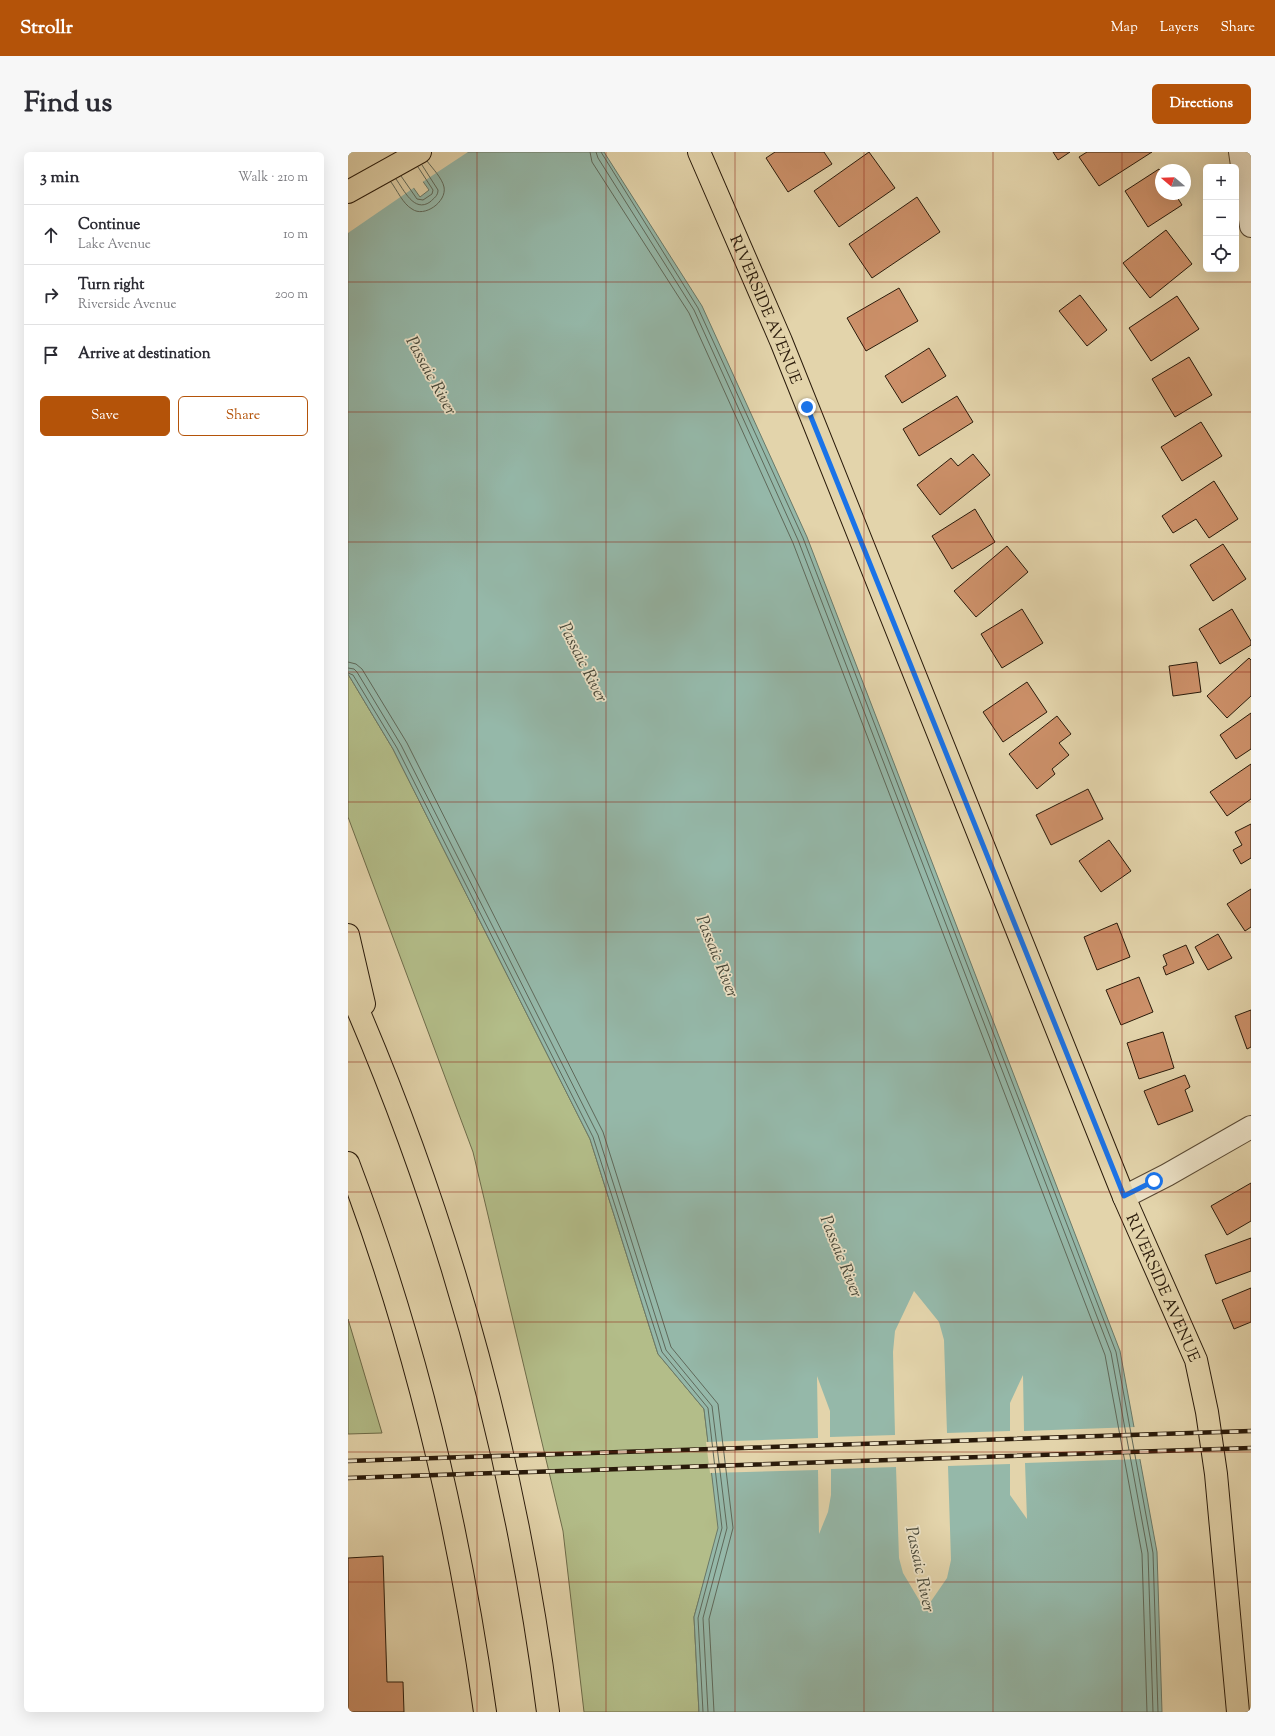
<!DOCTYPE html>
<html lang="en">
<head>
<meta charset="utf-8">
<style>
	body { margin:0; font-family:"Sorts Mill Goudy",serif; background:#f7f7f7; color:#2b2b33 }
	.controls { position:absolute; right:12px; top:12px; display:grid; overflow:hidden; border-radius:6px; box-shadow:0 4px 16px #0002 }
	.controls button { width:36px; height:36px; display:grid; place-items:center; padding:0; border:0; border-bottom:1px solid #e1e1e2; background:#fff; color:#2b2b33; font:20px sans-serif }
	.compass { position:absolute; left:807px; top:12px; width:36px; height:36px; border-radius:50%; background:#fff; box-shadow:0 4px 16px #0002; rotate:289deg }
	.stop { position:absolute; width:12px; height:12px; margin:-9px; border:3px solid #1a73e8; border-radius:50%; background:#fff }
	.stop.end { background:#1a73e8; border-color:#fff; box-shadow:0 1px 4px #0008 }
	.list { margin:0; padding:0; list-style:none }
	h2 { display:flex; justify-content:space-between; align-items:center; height:52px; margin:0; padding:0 16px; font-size:17px }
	h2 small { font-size:13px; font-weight:400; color:#7c7c81 }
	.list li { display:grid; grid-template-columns:26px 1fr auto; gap:12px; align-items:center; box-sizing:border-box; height:60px; padding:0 16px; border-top:1px solid #e1e1e2 }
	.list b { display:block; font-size:15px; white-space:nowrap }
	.list p { margin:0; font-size:13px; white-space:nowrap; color:#7c7c81 }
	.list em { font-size:13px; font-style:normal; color:#7c7c81 }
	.actions { display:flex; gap:8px; padding:12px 16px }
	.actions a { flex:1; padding:9px 0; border:1px solid #b45309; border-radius:6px; text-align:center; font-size:14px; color:#b45309 }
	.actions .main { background:#b45309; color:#fff }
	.icon { flex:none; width:22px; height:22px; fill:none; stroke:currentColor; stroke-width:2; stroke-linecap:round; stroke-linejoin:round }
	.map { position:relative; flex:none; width:903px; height:1560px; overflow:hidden; border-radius:6px }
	header { display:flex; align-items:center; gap:24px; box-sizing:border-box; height:56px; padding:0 20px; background:#b45309; color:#fff }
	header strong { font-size:19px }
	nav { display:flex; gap:22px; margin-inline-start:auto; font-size:14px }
	.intro { display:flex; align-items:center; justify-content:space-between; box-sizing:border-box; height:96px; padding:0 24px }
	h1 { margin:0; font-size:28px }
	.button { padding:10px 18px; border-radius:6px; background:#b45309; color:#fff; font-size:14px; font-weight:700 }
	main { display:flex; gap:24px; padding:0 24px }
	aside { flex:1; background:#fff; border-radius:6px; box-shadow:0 4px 16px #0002 }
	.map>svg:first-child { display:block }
	.green { fill:#b3bd89; stroke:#6e6c4a }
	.water { fill:#95b8a9; stroke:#6a7969 }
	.pier { fill:#e3d4ab }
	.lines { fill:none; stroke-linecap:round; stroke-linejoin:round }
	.shore { stroke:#5f695a; stroke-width:1 }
	.building { fill:#cc9069; stroke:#291a0a }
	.street-casing { stroke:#584832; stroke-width:24 }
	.primary-casing { stroke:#291a0a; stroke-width:24 }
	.highway-casing { stroke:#291a0a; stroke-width:24 }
	.street { stroke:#ede3c8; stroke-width:22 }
	.primary { stroke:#e3d4ab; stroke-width:22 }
	.highway { stroke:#e3d4ab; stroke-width:22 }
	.rail-casing { stroke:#291a0a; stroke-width:4.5 }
	.rail { stroke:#ede3c8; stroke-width:3; stroke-dasharray:9; stroke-linecap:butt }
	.route { stroke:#1a73e8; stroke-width:5 }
	.grid { fill:none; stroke:#8f2418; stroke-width:1; stroke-opacity:0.55 }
	.labels { text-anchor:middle; stroke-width:3.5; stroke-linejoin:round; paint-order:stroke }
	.street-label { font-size:16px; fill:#291a0a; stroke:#ede3c8 }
	.water-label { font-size:17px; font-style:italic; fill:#49493a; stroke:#ede3c8 }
</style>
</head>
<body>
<header>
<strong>Strollr</strong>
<nav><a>Map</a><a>Layers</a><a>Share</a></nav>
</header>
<div class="intro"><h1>Find us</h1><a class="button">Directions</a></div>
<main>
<aside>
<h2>3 min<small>Walk · 210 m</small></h2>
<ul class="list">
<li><svg class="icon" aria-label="ahead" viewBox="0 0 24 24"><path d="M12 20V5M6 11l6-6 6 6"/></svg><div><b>Continue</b><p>Lake Avenue</p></div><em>10 m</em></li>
<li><svg class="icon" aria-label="right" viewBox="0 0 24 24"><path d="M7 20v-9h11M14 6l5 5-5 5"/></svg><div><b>Turn right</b><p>Riverside Avenue</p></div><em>200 m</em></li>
<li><svg class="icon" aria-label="arrive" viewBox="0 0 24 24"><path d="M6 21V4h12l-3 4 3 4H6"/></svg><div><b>Arrive at destination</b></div></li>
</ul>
<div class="actions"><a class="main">Save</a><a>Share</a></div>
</aside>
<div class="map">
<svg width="903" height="1560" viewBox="0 0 903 1560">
	<rect width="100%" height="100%" fill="#e3d4ab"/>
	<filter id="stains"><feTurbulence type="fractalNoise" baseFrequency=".005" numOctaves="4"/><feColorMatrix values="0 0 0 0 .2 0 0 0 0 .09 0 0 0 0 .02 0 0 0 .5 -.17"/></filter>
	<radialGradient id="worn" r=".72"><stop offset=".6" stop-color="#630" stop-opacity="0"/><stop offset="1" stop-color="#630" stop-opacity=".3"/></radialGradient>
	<path class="green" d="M 0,522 L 45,597 L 242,987 L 310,1202 L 356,1257 L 371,1376 L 346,1465 L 351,1560 L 236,1560 L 215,1379 L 125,1000 L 0,665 Z
		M 0,1167 L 34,1281 L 0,1282 Z"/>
	<path class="water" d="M 0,0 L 40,0 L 72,45 L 81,38 L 54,0 L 256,0 L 354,154 L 459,385 L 772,1199 L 809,1400 L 814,1560 L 351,1560 L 346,1465 L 370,1376 L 356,1257 L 310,1202 L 242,987 L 45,597 L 0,522 Z"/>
	<path class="pier" d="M 0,0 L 43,0 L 67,35 L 0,81 Z
		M 52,0 L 120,0 L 73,31 Z
		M 566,1139 L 591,1170 L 596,1188 L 599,1281 L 662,1279 L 662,1251 L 675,1223 L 676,1279 L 788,1275 L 794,1307 L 677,1311 L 679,1367 L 662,1343 L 662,1312 L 600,1314 L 603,1408 L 599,1426 L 577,1458 L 555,1421 L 551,1406 L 548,1315 L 483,1317 L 483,1343 L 480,1360 L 471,1382 L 470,1318 L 362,1321 L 358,1290 L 470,1286 L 469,1224 L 482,1259 L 482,1285 L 547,1283 L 545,1200 L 547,1179 Z"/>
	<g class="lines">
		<path class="shore" d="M 242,0 L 244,10 L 341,161 L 445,391 L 757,1203 L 794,1402 L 799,1560
			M 248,0 L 250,6 L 346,158 L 450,388 L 763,1201 L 800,1401 L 805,1560
			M 253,0 L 350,156 L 455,386 L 768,1200 L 805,1401 L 810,1560
			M 53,24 L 69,47 L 75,48 L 84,42 L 85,38 L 70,15
			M 48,27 C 56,38 66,61 82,50 C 86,46 90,44 90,38 L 74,13
			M 43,30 C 49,38 55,52 64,57 C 76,66 99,50 96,35 C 94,26 85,17 79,9
			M 0,510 L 8,512 L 14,517 L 59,591 L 255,980 L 323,1195 L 370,1252 L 385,1376 L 361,1467 L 366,1560
			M 0,516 L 6,517 L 9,520 L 53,593 L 250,983 L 318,1198 L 364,1254 L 379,1376 L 355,1466 L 360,1560
			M 0,521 L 5,523 L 49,596 L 245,985 L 314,1200 L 360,1256 L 374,1376 L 350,1466 L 355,1560"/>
	</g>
	<path class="building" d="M 427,0 L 476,0 L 484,12 L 440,40 L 418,6 Z
		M 521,0 L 547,36 L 491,75 L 466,39 Z
		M 705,0 L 722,0 L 710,8 Z
		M 739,0 L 804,0 L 751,34 L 731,5 Z
		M 811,17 L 813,20 L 813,42 L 827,42 L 834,53 L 800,75 L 777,39 Z
		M 569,45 L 592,80 L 524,126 L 501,92 Z
		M 818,78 L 844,112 L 802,146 L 775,111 Z
		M 551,136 L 570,169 L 518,199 L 499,166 Z
		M 732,143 L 759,178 L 739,194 L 711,159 Z
		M 829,144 L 851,177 L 803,209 L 781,176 Z
		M 581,196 L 598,224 L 554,251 L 537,224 Z
		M 841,205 L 864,243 L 827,265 L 804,227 Z
		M 609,244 L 625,270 L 571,304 L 555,277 Z
		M 853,270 L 874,304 L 834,329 L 813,295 Z
		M 625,302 L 642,323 L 592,363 L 569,333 L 603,306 L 610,314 Z
		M 866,329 L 890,367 L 861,386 L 848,367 L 825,381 L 814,364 Z
		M 627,357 L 647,390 L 604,417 L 584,384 Z
		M 875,392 L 898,427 L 865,449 L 842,413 Z
		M 659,394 L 680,420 L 628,465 L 606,439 Z
		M 674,457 L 695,491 L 654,516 L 633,482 Z
		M 884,457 L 903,489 L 903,493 L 872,512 L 851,477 Z
		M 901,506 L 903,508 L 903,544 L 879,566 L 859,544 Z
		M 849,510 L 853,540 L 825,544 L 821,514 Z
		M 679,530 L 699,560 L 655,590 L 635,560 Z
		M 903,561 L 903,597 L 888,607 L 872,583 Z
		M 709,564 L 723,582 L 711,591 L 721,603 L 704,617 L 707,622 L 689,637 L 661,602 Z
		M 903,612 L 903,647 L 879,664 L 862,640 Z
		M 740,637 L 755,667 L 703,693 L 688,663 Z
		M 903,672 L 903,706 L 893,712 L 885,698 L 894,693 L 887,680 Z
		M 761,688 L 783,719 L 753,740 L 731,709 Z
		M 903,737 L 903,775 L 897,779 L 879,752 Z
		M 769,771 L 782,805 L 749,818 L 736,785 Z
		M 870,782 L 884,806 L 860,818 L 847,795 Z
		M 838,793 L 846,811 L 818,823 L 815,815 L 819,813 L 815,803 Z
		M 791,825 L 805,860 L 773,873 L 758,838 Z
		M 903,858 L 903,895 L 899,897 L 887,864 Z
		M 815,880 L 826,916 L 791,927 L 779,891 Z
		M 837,923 L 842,935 L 837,938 L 845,959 L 810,973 L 796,939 Z
		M 903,1031 L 903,1069 L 879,1083 L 863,1054 Z
		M 903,1086 L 903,1119 L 868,1132 L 857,1103 Z
		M 903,1136 L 903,1170 L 886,1177 L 874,1148 Z
		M 35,1404 L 39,1530 L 55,1530 L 56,1560 L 0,1560 L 0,1406 Z"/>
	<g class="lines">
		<defs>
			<path id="street" d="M 892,0 L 903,74
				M 776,1045 L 819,1023 L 903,975"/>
			<g id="primary">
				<path id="s1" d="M 351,0 L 433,189 L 776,1045 L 848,1208 L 859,1260 L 868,1322 L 890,1560"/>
			</g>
			<path id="highway" d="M 0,40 L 72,0
				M 0,783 L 16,852
				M 0,835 C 101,1065 168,1311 200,1560
				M 0,1011 C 67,1187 111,1374 137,1560"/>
		</defs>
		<use href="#street" class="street-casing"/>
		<use href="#primary" class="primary-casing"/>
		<use href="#highway" class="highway-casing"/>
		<use href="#street" class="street"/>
		<use href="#primary" class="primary"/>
		<use href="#highway" class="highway"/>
		<defs>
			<path id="rail" d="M 0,1309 L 903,1279
				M 0,1326 L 903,1296"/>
		</defs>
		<use href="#rail" class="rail-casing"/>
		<use href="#rail" class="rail"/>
	</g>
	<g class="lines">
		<path class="route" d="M 459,255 L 776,1044 L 806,1029"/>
	</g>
	<path class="grid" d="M 129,0 L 129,1560M 258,0 L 258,1560M 387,0 L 387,1560M 516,0 L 516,1560M 645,0 L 645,1560M 774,0 L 774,1560M 0,130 L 903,130M 0,260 L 903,260M 0,390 L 903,390M 0,520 L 903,520M 0,650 L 903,650M 0,780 L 903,780M 0,910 L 903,910M 0,1040 L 903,1040M 0,1170 L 903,1170M 0,1300 L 903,1300M 0,1430 L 903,1430"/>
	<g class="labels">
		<g class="street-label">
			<text dy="6" stroke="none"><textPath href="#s1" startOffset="171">RIVERSIDE AVENUE</textPath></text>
			<text dy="6" stroke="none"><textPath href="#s1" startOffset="1227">RIVERSIDE AVENUE</textPath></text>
		</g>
		<g class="water-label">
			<text transform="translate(84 223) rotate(61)" y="6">Passaic River</text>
			<text transform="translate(236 510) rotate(63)" y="6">Passaic River</text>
			<text transform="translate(370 804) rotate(68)" y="6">Passaic River</text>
			<text transform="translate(494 1104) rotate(68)" y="6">Passaic River</text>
			<text transform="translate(573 1417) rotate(78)" y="6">Passaic River</text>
		</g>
	</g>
	<rect width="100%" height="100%" filter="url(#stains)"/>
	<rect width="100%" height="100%" fill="url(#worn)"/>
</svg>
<div class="controls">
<button>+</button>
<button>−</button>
<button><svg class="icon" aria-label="locate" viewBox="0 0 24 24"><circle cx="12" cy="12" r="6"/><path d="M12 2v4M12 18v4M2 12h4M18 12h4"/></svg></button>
</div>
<svg class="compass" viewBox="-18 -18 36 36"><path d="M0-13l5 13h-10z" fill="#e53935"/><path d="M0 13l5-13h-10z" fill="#7c7c81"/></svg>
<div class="stop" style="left:806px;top:1029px"></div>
<div class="stop end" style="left:459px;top:255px"></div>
</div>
</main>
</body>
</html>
